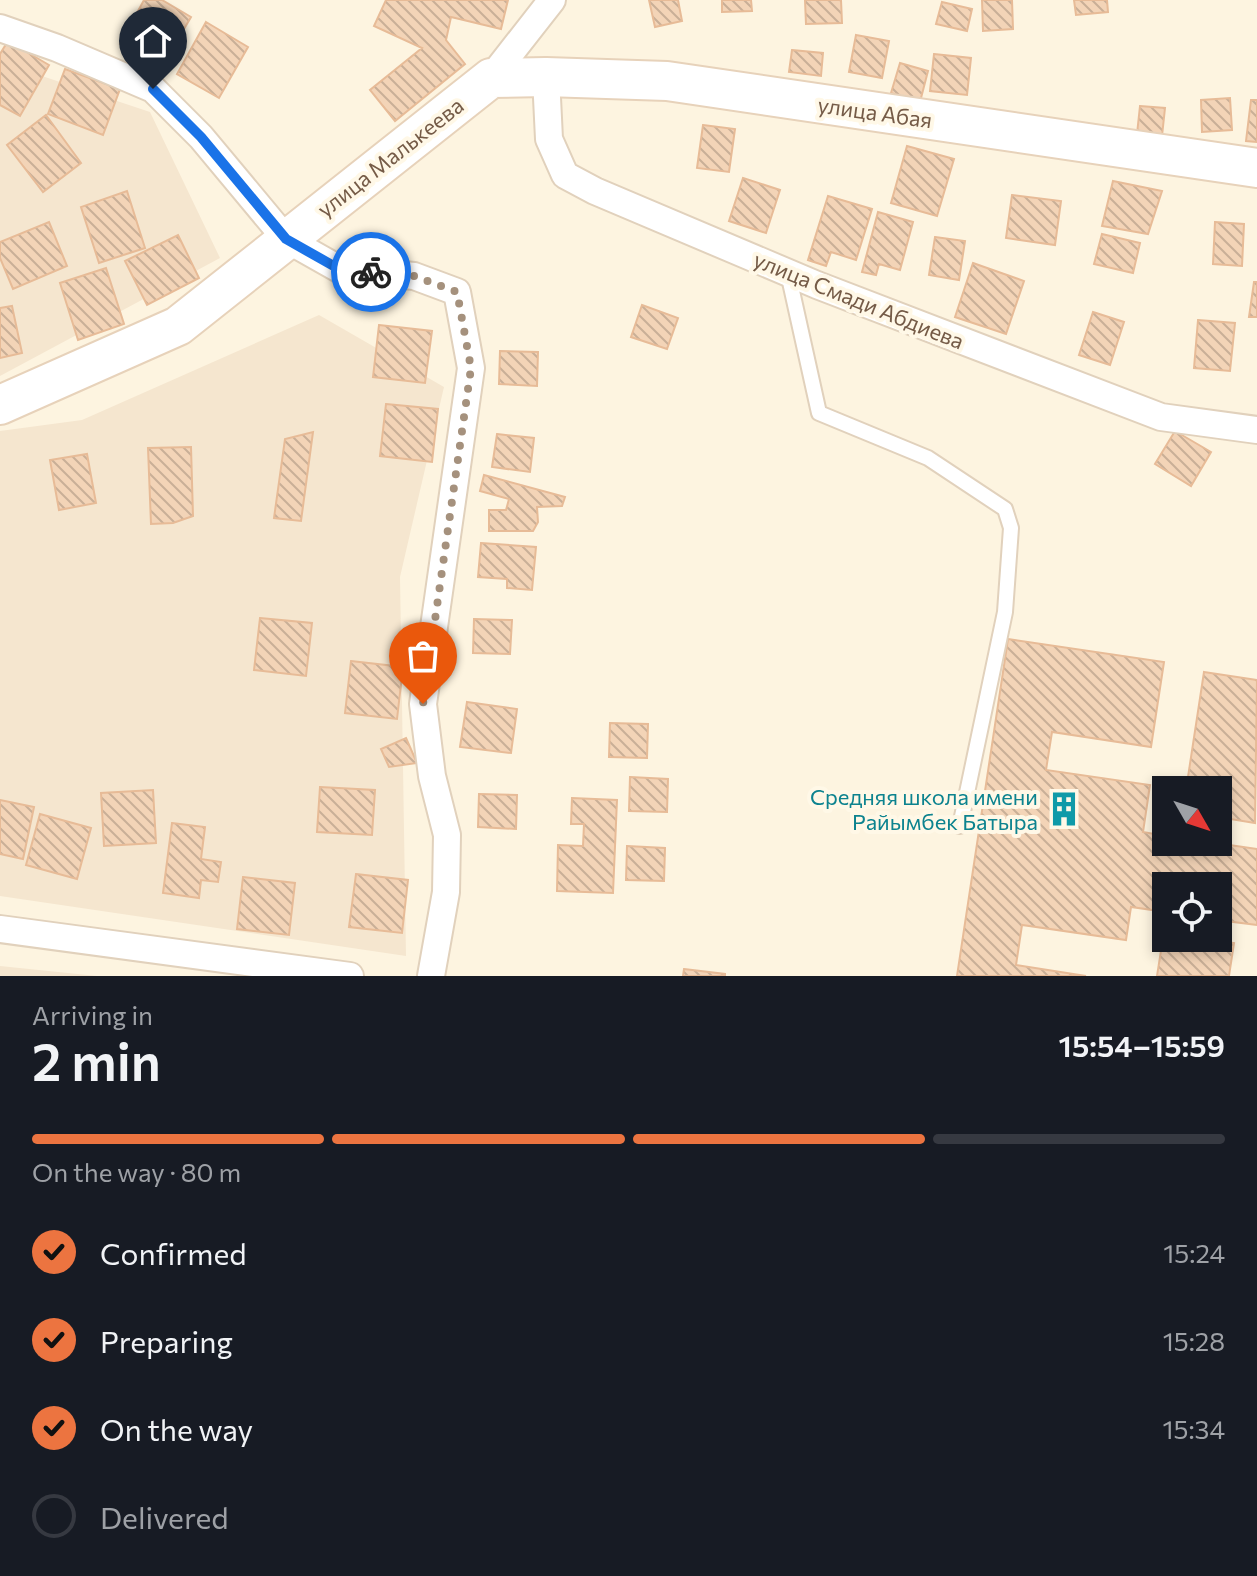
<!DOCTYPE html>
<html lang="en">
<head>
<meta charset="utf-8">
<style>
  body { margin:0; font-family:Commissioner,sans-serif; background:#242831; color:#f1f3f6; height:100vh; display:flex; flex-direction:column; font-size:30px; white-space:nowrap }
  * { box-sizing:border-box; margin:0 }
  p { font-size:26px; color:#9ea1a6 }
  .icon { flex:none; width:44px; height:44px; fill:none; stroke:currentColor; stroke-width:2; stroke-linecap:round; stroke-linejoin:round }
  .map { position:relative; height:976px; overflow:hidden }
  .sheet { display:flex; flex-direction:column; background:#171b24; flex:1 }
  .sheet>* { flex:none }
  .needle { width:52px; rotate:129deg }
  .buttons { position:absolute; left:1152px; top:776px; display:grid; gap:16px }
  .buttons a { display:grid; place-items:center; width:80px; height:80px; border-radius:0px; background:#171b24; box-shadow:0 4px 12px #0003; font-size:40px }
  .pin { position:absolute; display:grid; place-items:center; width:68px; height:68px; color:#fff; margin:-82px -34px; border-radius:50% 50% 50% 0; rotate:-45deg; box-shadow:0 0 8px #0007 }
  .pin .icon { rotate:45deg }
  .courier { position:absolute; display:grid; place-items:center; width:80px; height:80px; margin:-40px; border:6px solid #1a73e8; border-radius:50%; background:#fff; color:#222; box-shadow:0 2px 10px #0007 }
  .summary em { font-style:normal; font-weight:600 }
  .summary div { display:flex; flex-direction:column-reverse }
  .summary { display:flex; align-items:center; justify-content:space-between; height:136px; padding:0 32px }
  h1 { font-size:52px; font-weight:600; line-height:60px }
  .bar { display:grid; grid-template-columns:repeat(4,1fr); gap:12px 8px; align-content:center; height:96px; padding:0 32px }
  .bar i { height:10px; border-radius:6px; background:#363941 }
  .bar .selected { background:#ec7440 }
  .bar p { grid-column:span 4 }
  ol { padding:0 32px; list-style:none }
  li { display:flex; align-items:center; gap:24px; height:88px }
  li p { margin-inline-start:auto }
  li .icon { padding:8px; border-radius:50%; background:#ec7440; color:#111; stroke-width:4 }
  li:last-child { color:#9ea1a6 }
  li i { width:44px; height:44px; border:4px solid #363941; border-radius:50% }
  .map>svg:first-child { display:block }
  .residential { fill:#f5e6cf }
  .building { fill:url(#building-back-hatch); stroke:#e7bb97; stroke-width:2 }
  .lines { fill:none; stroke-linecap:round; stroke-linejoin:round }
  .lane-casing { stroke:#e1d1bc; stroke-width:18 }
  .street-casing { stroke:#e1d1bc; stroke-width:30 }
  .secondary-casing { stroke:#e7d2ba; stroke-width:42 }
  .lane { stroke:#fff; stroke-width:14 }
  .street { stroke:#fff; stroke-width:26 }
  .secondary { stroke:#fff; stroke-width:38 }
  .done { stroke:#a5917d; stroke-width:8; stroke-dasharray:0 14.4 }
  .route { stroke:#1a73e8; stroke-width:10 }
  .labels { text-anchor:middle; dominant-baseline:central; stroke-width:8; stroke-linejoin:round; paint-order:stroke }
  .street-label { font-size:22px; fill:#755b47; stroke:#fff8e7 }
  .culture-label { font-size:22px; fill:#0d838f; stroke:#fff8e7; text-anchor:end }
</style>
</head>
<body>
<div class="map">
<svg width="1257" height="976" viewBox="0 0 1257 976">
  <defs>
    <pattern id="building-back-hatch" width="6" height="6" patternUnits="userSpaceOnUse" patternTransform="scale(2)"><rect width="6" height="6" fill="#f3d4b7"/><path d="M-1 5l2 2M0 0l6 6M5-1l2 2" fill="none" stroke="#c9af97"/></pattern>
  </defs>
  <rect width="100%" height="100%" fill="#fdf4e0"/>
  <!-- residential -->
  <path class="residential" d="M0,62L150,112L220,258L0,376Z
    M319,315L444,387L400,577L406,956L0,896V431L82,420Z
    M0,966L97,976H0Z"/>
  <!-- building -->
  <path class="building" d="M144,0H162L191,17L161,68L120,44Z
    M386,0H508L501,29L451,17L446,40L465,64L395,121L370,90L422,48L374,26Z
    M649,0H678L682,21L655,27Z
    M722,0H751L752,11L722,12Z
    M805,0H841L842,23L806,24Z
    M982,0H1012L1013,29L983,31Z
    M1074,0H1107L1108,12L1076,15Z
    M942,2L972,9L967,31L936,24Z
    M206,22L248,47L219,98L177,74Z
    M856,35L889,41L882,78L849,72Z
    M8,41L49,65L20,116L0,105V54Z
    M792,50L823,53L821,76L789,72Z
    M934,54L971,58L967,95L930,91Z
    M900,63L928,71L920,102L891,93Z
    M65,69L120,89L103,135L48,114Z
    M1230,98L1232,130L1202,132L1201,100Z
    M1251,100H1257V142L1246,141Z
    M1140,106L1165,108L1162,136L1137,134Z
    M46,115L81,163L43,192L7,145Z
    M703,125L735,129L729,172L697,168Z
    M907,146L954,159L937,216L891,203Z
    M743,178L780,190L766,233L729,221Z
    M1113,181L1162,191L1148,234L1102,226Z
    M127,191L145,248L99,263L81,207Z
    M1012,195L1061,201L1055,245L1006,238Z
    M828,196L872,209L856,260L831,252L826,266L808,260Z
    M878,212L913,222L900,270L879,264L876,275L862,272Z
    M49,222L67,266L13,289L0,258V242Z
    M1215,222L1244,224L1242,266L1213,264Z
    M1102,234L1140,243L1133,273L1094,264Z
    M178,235L199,278L147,305L125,261Z
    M935,237L965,241L959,280L929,275Z
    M973,263L1024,281L1006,334L955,317Z
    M106,268L124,324L78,340L60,283Z
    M1254,282H1257V317H1249Z
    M642,305L678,318L667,349L631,337Z
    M12,306L22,353L0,358V308Z
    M1093,312L1124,322L1110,365L1079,355Z
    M1198,320L1235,323L1230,371L1194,368Z
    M379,325L432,331L425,383L373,377Z
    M500,351L538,352L537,386L499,384Z
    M386,404L438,409L432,462L380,456Z
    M1175,431L1211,452L1191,486L1155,464Z
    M313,432L301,521L274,518L285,439Z
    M497,434L534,438L530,472L492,467Z
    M191,447L193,516L173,523L151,524L148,448Z
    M87,454L96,503L59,510L50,460Z
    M484,475L565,497L562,506L537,507L538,522L533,531H489V510H506L509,499L480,491Z
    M481,543L536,547L532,590L507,588V579L478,577Z
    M260,618L312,623L306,676L254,670Z
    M474,619L512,620L510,654L473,653Z
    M1008,639L1164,662L1151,747L1052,732L1046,770L1150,785L1143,832L1166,836V842H1209L1257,849V925L1218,920V886H1166V912L1131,907L1126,940L1022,925L1016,965L1086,976H957Z
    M351,661L403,667L397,719L345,713Z
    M1204,672L1257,680L1255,823L1218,817V790H1186Z
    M467,702L517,709L511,753L460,747Z
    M610,723L648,724L647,758L609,757Z
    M406,738L417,763L389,767L381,749Z
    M630,777L668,779L667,812L629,811Z
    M320,787L375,790L372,835L317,832Z
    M153,790L156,843L104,846L101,793Z
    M479,794L517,795L516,829L478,827Z
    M572,798L617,800L613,893L557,891L558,845L583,846L584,824H571Z
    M0,800L34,807L23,859L0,854Z
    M40,814L91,828L77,879L26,865Z
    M172,823L205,827L201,859L221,862L218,882L201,880L199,898L163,893Z
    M627,846L665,848L664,881L626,880Z
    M356,874L408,880L402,933L349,927Z
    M243,877L295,883L289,935L237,929Z
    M1166,919V938H1202L1234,943L1229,976H1157Z
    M684,969L725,974V976H683Z"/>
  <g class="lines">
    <!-- lane casing -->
    <g class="lane-casing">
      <path id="lane" d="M788,273L819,413L928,458L1005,509L1011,528L1005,612L960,826"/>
    </g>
    <!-- street casing -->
    <g class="street-casing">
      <path id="street" d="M0,28L57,48L153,89L201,137L286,239L339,269L414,276L457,292L471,368L423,704L432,776L447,835L446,892L431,976
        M546,77L549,139L565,175L595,191L817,285L1161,417L1257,430
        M491,78L552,0
        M0,929L350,976"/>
    </g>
    <!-- secondary casing -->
    <g class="secondary-casing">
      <path id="secondary" d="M0,405L178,326L491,78L546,77L667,81L1257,168"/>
    </g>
    <!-- lane -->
    <use href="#lane" class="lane"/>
    <!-- street -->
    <use href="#street" class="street"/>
    <!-- secondary -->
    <use href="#secondary" class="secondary"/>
  </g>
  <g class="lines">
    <!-- done -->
    <path class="done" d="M371,272L414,276L457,292L471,368L423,704"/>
    <!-- route -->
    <path class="route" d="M153,89L201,137L286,239L339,269L371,272"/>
  </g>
  <!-- icons -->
  <defs>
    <g id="building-bare" transform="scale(2.76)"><path d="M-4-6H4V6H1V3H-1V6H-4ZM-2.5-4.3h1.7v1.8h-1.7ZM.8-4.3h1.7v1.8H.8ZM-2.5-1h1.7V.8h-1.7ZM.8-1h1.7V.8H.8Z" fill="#0f9aa8" stroke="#fff8e7" stroke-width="2.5" paint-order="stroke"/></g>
  </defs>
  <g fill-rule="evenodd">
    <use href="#building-bare" x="1064" y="809"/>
  </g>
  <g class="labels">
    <!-- street labels -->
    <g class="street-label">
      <text transform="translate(875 112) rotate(8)">улица Абая</text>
      <text transform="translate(390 157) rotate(-38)">улица Малькеева</text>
      <text transform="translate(859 300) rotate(22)">улица Смади Абдиева</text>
    </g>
    <!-- culture labels -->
    <g class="culture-label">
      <text x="1038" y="796">Средняя школа имени<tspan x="1038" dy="25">Райымбек Батыра</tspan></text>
    </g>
  </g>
</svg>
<div class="buttons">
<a><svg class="needle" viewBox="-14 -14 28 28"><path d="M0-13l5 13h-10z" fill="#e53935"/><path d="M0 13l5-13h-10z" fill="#9ea1a6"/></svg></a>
<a><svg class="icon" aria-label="locate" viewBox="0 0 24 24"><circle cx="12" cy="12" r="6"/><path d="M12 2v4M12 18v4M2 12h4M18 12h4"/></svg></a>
</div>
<div class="pin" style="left:423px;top:704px;background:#ea580c"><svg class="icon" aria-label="bag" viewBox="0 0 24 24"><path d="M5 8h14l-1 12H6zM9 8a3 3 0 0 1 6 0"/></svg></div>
<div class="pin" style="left:153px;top:89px;background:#1f2937"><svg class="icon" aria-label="home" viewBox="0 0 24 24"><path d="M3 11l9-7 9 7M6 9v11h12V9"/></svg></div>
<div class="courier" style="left:371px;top:272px"><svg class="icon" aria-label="bike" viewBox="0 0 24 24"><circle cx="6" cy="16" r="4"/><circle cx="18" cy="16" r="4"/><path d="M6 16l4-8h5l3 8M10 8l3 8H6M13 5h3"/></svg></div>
</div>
<section class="sheet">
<div class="summary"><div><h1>2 min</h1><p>Arriving in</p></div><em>15:54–15:59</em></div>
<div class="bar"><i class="selected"></i><i class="selected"></i><i class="selected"></i><i></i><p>On the way · 80 m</p></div>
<ol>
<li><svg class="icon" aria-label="check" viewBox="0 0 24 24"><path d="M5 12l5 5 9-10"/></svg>Confirmed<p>15:24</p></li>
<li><svg class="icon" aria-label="check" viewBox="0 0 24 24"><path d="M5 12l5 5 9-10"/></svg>Preparing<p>15:28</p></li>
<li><svg class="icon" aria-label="check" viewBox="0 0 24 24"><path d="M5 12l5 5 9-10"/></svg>On the way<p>15:34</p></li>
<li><i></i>Delivered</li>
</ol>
</section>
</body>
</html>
